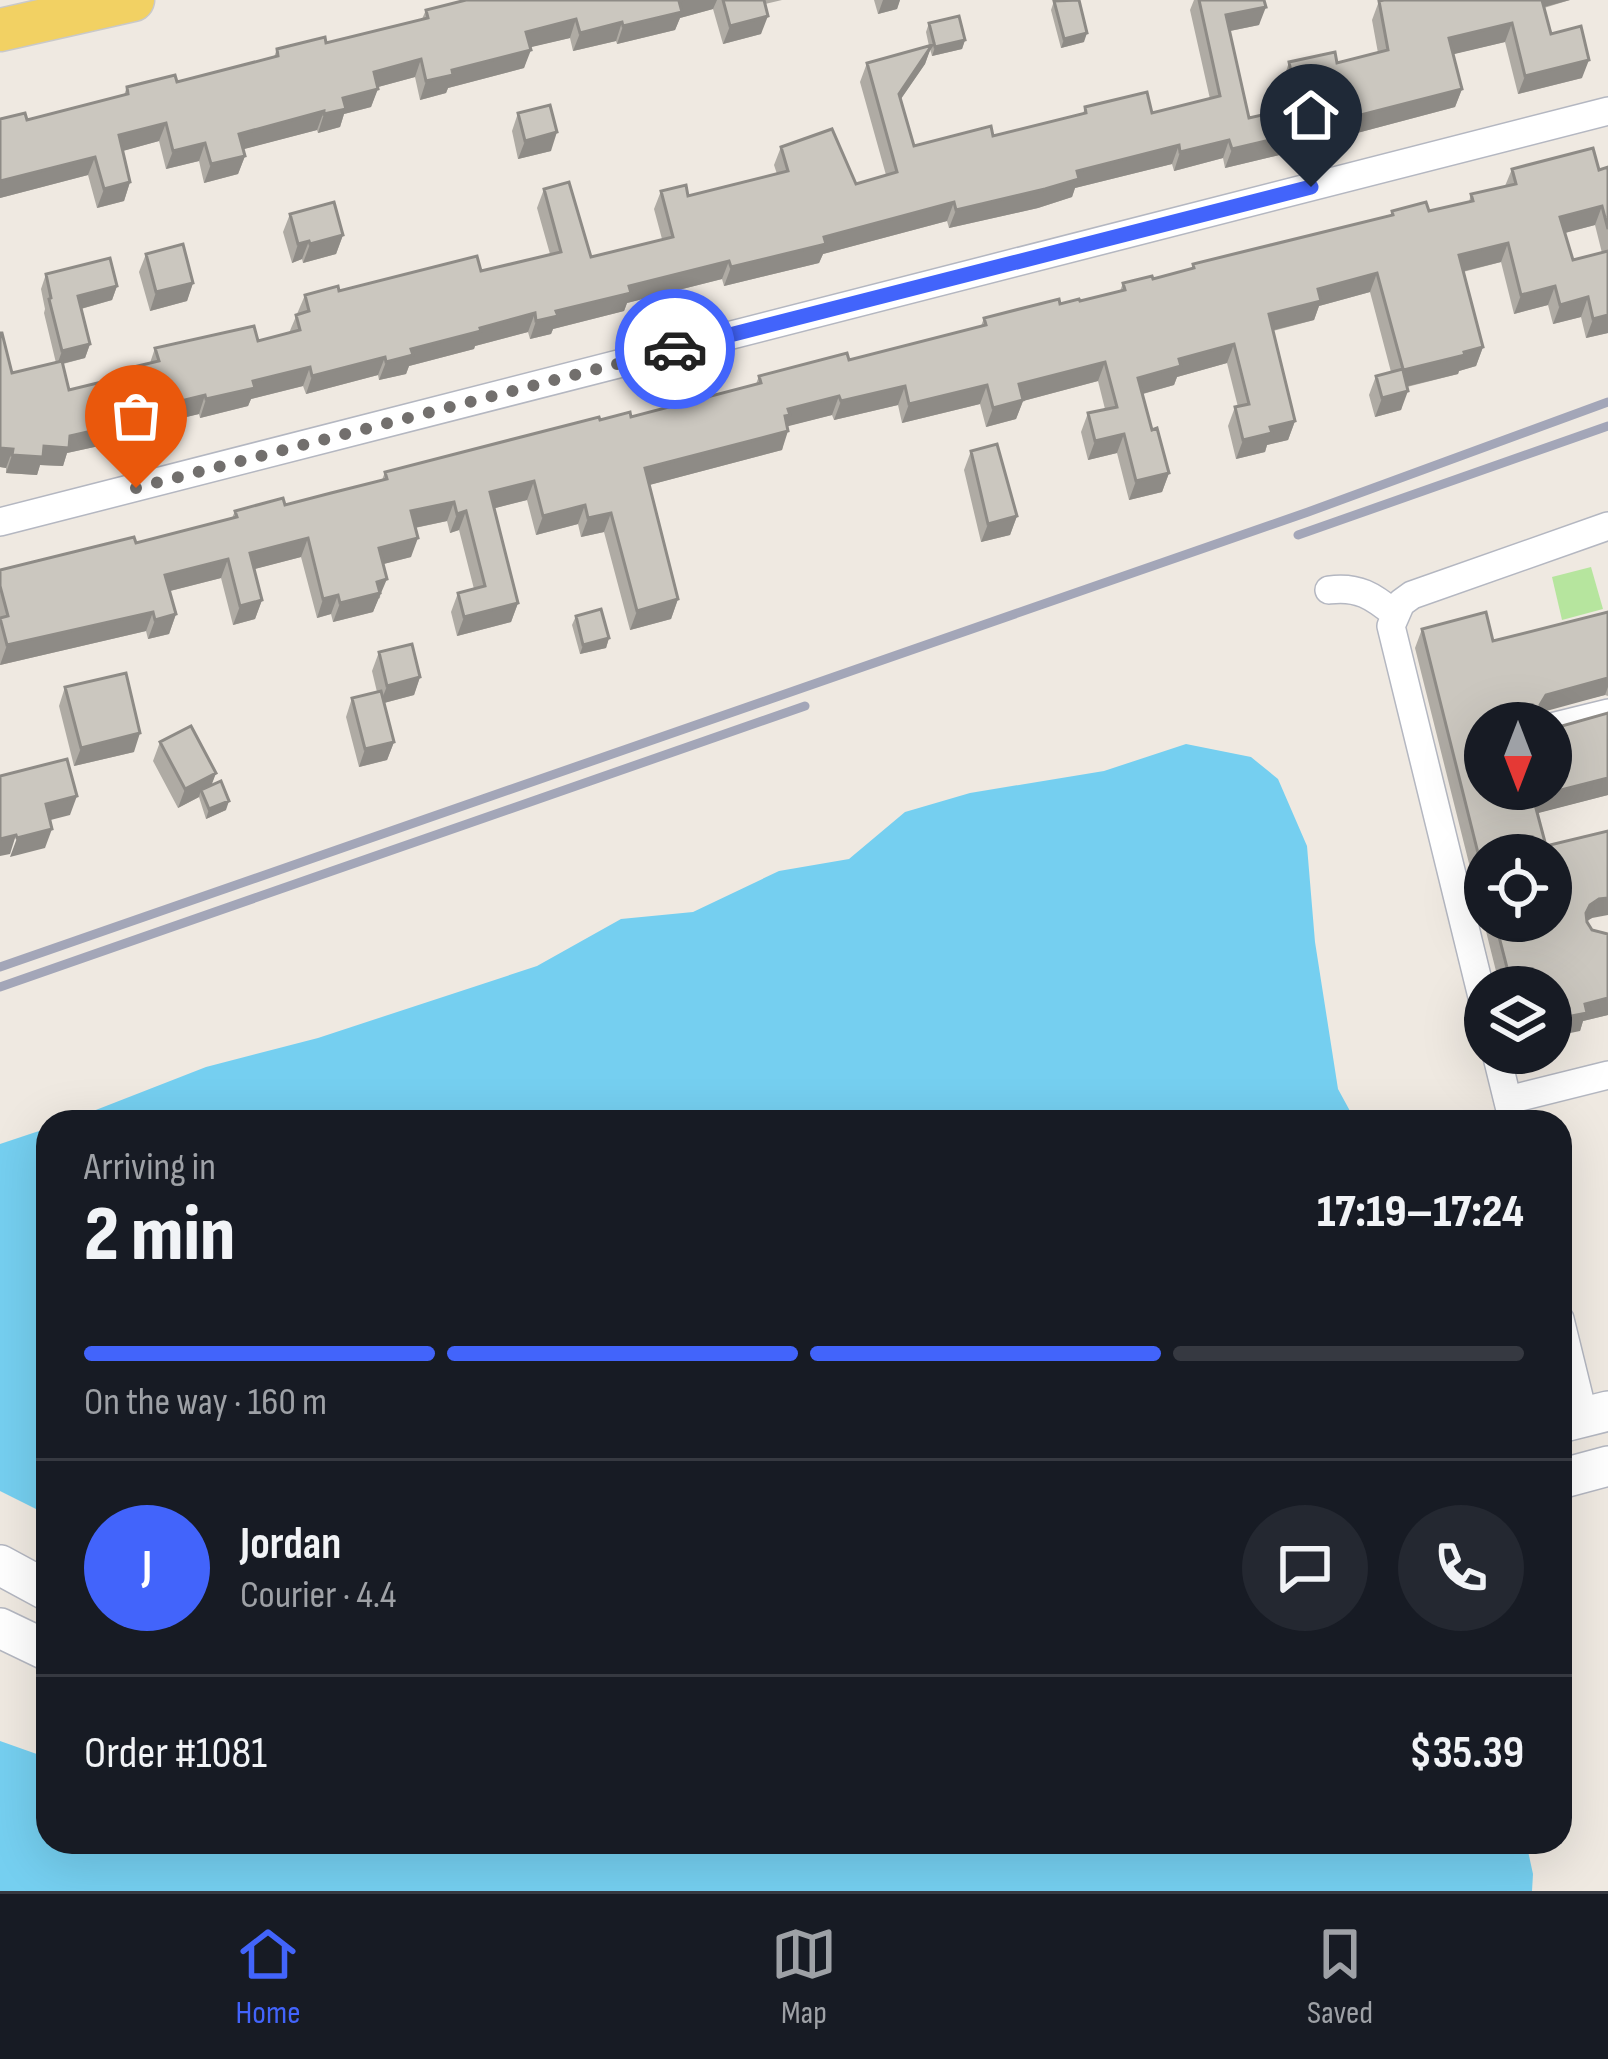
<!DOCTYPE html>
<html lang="en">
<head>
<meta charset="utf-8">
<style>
  body { margin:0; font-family:"Sofia Sans Condensed",sans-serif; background:#242831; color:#f1f3f6; height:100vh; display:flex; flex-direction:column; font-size:45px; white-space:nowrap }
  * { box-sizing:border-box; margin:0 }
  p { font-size:39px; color:#9ea1a6 }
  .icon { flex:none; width:66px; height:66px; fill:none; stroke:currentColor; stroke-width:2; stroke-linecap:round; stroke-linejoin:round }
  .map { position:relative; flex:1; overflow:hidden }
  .drawer { position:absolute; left:36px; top:1110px; width:1536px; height:744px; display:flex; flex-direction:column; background:#171b24; border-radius:36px; box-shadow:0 12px 48px #0002 }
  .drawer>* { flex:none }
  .needle { width:78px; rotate:180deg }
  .controls { position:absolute; left:1464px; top:702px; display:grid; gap:24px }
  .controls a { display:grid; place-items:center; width:108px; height:108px; border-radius:50%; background:#171b24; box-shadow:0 12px 48px #0002; font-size:60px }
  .pin { position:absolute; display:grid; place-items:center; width:102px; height:102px; color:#fff; margin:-123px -51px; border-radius:50% 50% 50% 0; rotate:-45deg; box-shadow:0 0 12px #0007 }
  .pin .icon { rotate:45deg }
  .courier { position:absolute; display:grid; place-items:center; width:120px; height:120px; margin:-60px; border:9px solid #4264fb; border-radius:50%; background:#fff; color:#222; box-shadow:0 3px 15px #0007 }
  .head em { font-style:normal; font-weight:800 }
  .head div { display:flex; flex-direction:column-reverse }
  .head { display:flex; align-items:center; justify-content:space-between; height:204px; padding:0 48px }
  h1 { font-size:78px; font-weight:800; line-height:90px }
  .bar { display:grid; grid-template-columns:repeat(4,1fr); gap:18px 12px; align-content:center; height:144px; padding:0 48px }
  .bar i { height:15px; border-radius:9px; background:#363941 }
  .bar .active { background:#4264fb }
  .bar p { grid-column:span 4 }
  .line { display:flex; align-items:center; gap:30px; padding:0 48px; border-top:3px solid #363941 }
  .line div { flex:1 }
  .round { display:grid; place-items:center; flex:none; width:126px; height:126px; border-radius:63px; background:#242831 }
  .tabs { display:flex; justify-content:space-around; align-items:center; height:168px; border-top:3px solid #363941; background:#171b24; font-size:33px; color:#9ea1a6 }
  .tabs a { display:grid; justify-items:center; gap:6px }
  .tabs .active { color:#4264fb }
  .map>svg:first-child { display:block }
  .green { fill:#b6e59e }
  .water { fill:#75cff0 }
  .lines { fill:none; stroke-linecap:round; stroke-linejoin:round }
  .street-casing { stroke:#b4b7c1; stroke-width:30 }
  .secondary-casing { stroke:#b4b7c1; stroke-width:42 }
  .primary-casing { stroke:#c9c9c9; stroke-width:45 }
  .street { stroke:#fff; stroke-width:27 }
  .secondary { stroke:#fff; stroke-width:39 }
  .primary { stroke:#f2d163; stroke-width:42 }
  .rail { stroke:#a3a6b8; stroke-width:9 }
  .wall { fill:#afaba4; fill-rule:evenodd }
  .shaded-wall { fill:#8e8b86 }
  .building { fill:#cbc7bf; stroke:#8e8b86; stroke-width:3 }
  .done { stroke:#726f6d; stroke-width:12; stroke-dasharray:0 21.6 }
  .route { stroke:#4264fb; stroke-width:15 }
</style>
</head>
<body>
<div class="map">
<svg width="1608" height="1891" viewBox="0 0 1608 1891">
  <rect width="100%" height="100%" fill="#efe9e1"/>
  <!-- green -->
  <path class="green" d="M1591,567L1603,609L1562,620L1552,577Z"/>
  <!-- water -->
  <path class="water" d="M1186,744L1251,757L1278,779L1307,846L1315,942L1338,1089L1356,1122H65L206,1067L318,1038L537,966L621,919L693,912L779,871L849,859L905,812L970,793L1104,771Z
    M48,1128V1515L0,1491V1144Z
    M0,1741L48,1758V1842H1526L1533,1874L1532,1891H0Z"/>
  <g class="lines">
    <!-- street casing -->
    <g class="street-casing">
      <path id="street" d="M0,522L1608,111
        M1329,590C1358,586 1373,596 1395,614
        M1551,727L1608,713
        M1485,1009L1391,626L1401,603L1412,595L1608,526
        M1496,1053L1513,1122
        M1508,1100L1608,1075
        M1560,1319L1584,1417"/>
    </g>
    <!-- secondary casing -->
    <g class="secondary-casing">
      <path id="secondary" d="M1560,1423L1608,1411
        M1560,1479L1608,1466
        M0,1565L48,1591
        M0,1628L48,1651"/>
    </g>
    <!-- primary casing -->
    <g class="primary-casing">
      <path id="primary" d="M0,30L133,0"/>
    </g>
    <!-- street -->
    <use href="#street" class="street"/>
    <!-- secondary -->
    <use href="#secondary" class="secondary"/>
    <!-- primary -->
    <use href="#primary" class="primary"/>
    <!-- rail -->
    <path class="rail" d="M1298,535L1608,426
      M0,967L1308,512L1608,402
      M0,987L805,706"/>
  </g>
  <!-- wall -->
  <path class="wall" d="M466,0H782L765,4L761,34L723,44L713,9L680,18L675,30L617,44L616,41L573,51L570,38L530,47L524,68L448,88L446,93L420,100L415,77L378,87L371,107L344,114L340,127L318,133L317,130L243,149L245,156L238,174L204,183L199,161L166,169L159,141L122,151L130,182L124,201L97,208L88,175L0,198V119L27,120L124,95L127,87L177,82L274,57L277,49L326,43L422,19L426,10Z
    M874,0H900L897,9L878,14Z
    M1194,0H1264L1259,25L1230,31L1249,118L1289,109L1283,81L1289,62L1337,63L1378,53L1372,20L1379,1L1384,0H1570L1544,8L1551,34L1582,78L1518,94L1505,42L1453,54L1462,89L1455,107L1342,137L1341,131L1328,133L1327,130L1294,136L1288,153L1225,168L1223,158L1174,171L1172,164L1075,188L1072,197L1038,208L949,228L947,221L823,254L819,263L724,286L722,279L627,303L624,311L553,329L551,334L530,339L528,332L475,346L474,349L409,366L406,374L379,380L378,375L306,394L303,386L251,399L248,406L200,418L199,414L102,437L99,446L67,453L63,466L40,465L37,475L6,473V468L0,467V333L12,373L56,363L44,313L45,309L41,289L46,274L117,286L112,300L81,309L90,344L85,358L63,364L69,390L118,378L121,370L150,363L155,348L258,341L289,333L305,295L481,271L550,254L537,208L544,189L591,257L662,239L654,209L661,191L688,196L777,174L774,165L781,147L856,184L886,175L860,82L867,63L929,46L926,32L929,23L965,40L962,49L932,56L930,49L925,64L900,100L914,146L993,136L1083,114L1085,107L1152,113L1210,99L1190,10Z
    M1054,1L1084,42L1061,48L1051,10Z
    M518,113L551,151L518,159L512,131Z
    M1608,167V333L1586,338L1581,317L1553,324L1548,305L1514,314L1501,262L1463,272L1483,347L1476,366L1459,371L1458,374L1407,387L1401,410L1375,417L1369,395L1376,376L1391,372L1370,292L1319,306L1314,320L1273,331L1295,421L1288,440L1267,445L1265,452L1236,459L1228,426L1235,407H1238L1227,363L1177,377L1174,385L1143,394L1152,430L1169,473L1162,492L1129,500L1117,453L1088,460L1081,432L1088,413L1105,409L1098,381L1023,401L1016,419L986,427L980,404L902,423L898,405L834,420L832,415L787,426L782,450L649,485L678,599L671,619L630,630L604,532L581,537L578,524L536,535L527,500L495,508L518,603L511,622L457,636L451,612L458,593L474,589L459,530L450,533L447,521L415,528L411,557L383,564L380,598L378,599L373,612L333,622L331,614L317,618L301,557L254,569L262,600L255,619L233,625L221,578L170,591L176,614L169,634L148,639L146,631L0,665V570L136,543L232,518L235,511L285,505L382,480L385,472L600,420L631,417L756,384L759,376L849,360L981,326L984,318L1080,301L1120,291L1123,283L1153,279L1192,269L1193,264L1390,216L1392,211H1429L1469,202L1471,194L1505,186L1512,169L1599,170ZM1595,225L1602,253L1573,260L1565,233Z
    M290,214L343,235L336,254L303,263L302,259L292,263L283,232Z
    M146,254L193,283L187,301L150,311L139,272Z
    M971,451L1017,516L1010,535L981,542L964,470Z
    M1608,612V696L1605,695L1485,723L1562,726L1608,713V795L1537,813L1546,846L1592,918L1587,921L1592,930L1608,934V1015L1583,1021L1580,1031L1551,987H1500L1415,648L1422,629L1493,641ZM1485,855L1551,921H1485Z
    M576,616L609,638L606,648L580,654L572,625Z
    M379,652L420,677L414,695L384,703L394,742L387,760L359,767L346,717L352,698L377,692L372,671Z
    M65,687L134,752L74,766L59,706Z
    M160,742L216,773L211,785L226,810L206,819L199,797L178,808L153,761Z"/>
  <!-- shaded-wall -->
  <path class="shaded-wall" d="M684,0H717L713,9L680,18L675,30L617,44L623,26Z
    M883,0H900L897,9L878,14Z
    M1537,0H1570L1533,10Z
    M1266,7L1259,25L1220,33L1226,15Z
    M768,16L761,34L723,44L730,26Z
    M576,19L570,38L519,50L526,32Z
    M622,22L616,41L573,51L580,33Z
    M1512,23L1505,42L1442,57L1449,38Z
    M1087,33L1084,42L1061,48L1064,39Z
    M965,40L962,49L932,56L935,47Z
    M932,45L925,64L892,112L899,94Z
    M531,50L524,68L448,88L446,93L420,100L426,81L452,70Z
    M421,59L415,77L367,90L374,72Z
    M1589,60L1582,78L1518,94L1525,76Z
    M378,89L371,107L344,114L340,127L318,133L324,114L343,98Z
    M1462,89L1455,107L1342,137L1349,118Z
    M324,111L317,130L233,152L239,134Z
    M1334,112L1327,130L1295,137L1301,119Z
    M1348,112L1341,131L1328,133L1335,115Z
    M166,123L159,141L112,154L119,135Z
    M557,132L551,151L518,159L525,141Z
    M1295,134L1288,153L1225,168L1232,149Z
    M1229,140L1223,158L1174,171L1180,152Z
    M205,143L199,161L166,169L173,151Z
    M1179,145L1172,164L1075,188L1072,197L1038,208L949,228L956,210L1077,171Z
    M245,156L238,174L204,183L211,164Z
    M95,157L88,175L0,198V181Z
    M130,182L124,201L97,208L104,189Z
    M954,202L947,221L823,254L819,263L724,286L731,267L824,237Z
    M1602,206L1595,225L1553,236L1560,217Z
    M343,235L336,254L303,263L310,244Z
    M309,241L302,259L292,263L298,244Z
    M1508,243L1501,262L1452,274L1459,255Z
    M729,261L722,279L627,303L624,311L553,329L551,334L530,339L536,321L556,311L629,286Z
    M1377,273L1370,292L1319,306L1314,320L1262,333L1269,314L1318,289Z
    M193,283L187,301L150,311L156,292Z
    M117,286L112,300L73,311L78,296Z
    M1555,286L1548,305L1514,314L1521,295Z
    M1588,297L1581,317L1553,324L1560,305Z
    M535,313L528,332L475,346L474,349L409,366L406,374L379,380L386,362L411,349Z
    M1608,315V333L1586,338L1593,319Z
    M90,344L85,358L57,365L62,351Z
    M1234,344L1227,363L1177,377L1174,385L1131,397L1138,378L1179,359Z
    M1483,347L1476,366L1459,371L1458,374L1396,389L1403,370Z
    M385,357L378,375L306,394L312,376Z
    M1105,362L1098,381L1023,401L1016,419L986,427L993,408L1019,384Z
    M310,367L303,386L251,399L248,406L200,418L206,399L253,381Z
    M987,385L980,404L902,423L909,404Z
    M905,386L898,405L834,420L841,401Z
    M1408,391L1401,410L1375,417L1382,398Z
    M205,395L199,414L102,437L99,446L67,453L63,466L40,465L37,475L6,473L12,455L44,446L103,420Z
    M839,396L832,415L785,427L788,431L782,450L638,488L645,468L788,409Z
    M1295,421L1288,440L1267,445L1265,452L1236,459L1243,440L1270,427Z
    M1124,434L1117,453L1088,460L1095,441Z
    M0,448L13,449L6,468L0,467Z
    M1169,473L1162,492L1129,500L1136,481Z
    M534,481L527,500L484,511L490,492Z
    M454,502L447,521L404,530L411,511Z
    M585,505L578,524L536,535L543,516Z
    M466,511L459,530L450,533L457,514Z
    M611,513L604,532L581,537L588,518Z
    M1017,516L1010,535L981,542L988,524Z
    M308,538L301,557L243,572L250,553Z
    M418,538L411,557L372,567L379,548Z
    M228,559L221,578L158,594L165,575Z
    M387,579L373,612L333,622L340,603L377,582Z
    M338,595L331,614L317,618L323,599Z
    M678,599L671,619L630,630L637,611Z
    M262,600L255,619L233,625L240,606Z
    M518,603L511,622L457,636L464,617Z
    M153,612L146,631L0,665L7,645Z
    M176,614L169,634L148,639L155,620Z
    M609,638L606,648L580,654L583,645Z
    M420,677L414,695L380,704L387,686Z
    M1608,678V687L1605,695L1539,713L1540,705L1546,695Z
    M140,733L134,752L74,766L81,748Z
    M394,742L387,760L359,767L365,749Z
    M216,773L209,792L201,790L199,797L178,808L185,789Z
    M1608,778V795L1527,816L1533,797Z
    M77,796L70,815L39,823L46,804Z
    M229,801L226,810L206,819L209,809Z
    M52,829L45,848L10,857L17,838Z
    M16,835L10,854L0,856V839Z
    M1608,898V915L1592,918L1583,923L1579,932L1590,905L1599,899Z
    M1608,998V1015L1583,1021L1580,1031L1551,1037V1020L1585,1004Z"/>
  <!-- building -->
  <path class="building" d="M466,0H684L679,1L682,12L623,26L622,22L580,33L576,19L526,32L531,50L452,70L453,75L426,81L421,59L374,72L378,89L343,98L346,109L324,114V111L239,134L245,156L211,164L205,143L173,151L166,123L119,135L130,182L104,189L95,157L0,181V119L25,113L27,120L128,94L127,87L175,75L177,82L278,56L277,49L325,37L326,43L428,18L426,10Z
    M723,0H764L768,16L730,26Z
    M1079,0L1087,33L1064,39L1054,1Z
    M1199,0H1264L1266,7L1226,15L1249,118L1289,109L1295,134L1232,149L1229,140L1180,152L1179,145L1077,171L1079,179L1045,189L956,210L954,202L824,237L826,244L731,267L729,261L629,286L631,293L556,311L558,316L536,321L535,313L480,328L481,331L411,349L413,355L386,362L385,357L312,376L310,367L253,381L255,388L206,399L205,395L103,420L105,428L70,436L69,448L44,446L43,457L12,455L13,449L0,448V333H2L12,373L62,361L69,390L122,377L121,370L159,361L155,348L254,326L258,341L300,330L296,315L309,311L305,295L338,286L339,291L477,256L481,271L561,252L544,189L569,182L591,257L673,237L661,191L686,185L688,196L788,171L781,147L832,129L856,184L897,172L867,63L932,45L899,94L914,146L991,126L993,136L1086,113L1085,107L1147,92L1152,113L1220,96Z
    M1384,0H1542L1551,34L1581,26L1589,60L1525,76L1512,23L1449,38L1462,89L1349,118L1348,112L1335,115L1334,112L1301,119L1289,62L1335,52L1337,63L1388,50L1379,1Z
    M959,16L965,40L935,47L929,23Z
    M550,105L557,132L525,141L518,113Z
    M1593,148L1599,170L1608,167V229L1602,206L1560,217L1573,260L1608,251V315L1593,319L1588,297L1560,305L1555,286L1521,295L1508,243L1459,255L1483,347L1464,352L1465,355L1403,370L1408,391L1382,398L1376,376L1403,369L1377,273L1318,289L1321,301L1269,314L1295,421L1270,427L1272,433L1243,440L1235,407L1249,404L1234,344L1179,359L1181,366L1138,378L1152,430L1157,428L1169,473L1136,481L1124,434L1095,441L1088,413L1117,407L1105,362L1019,384L1023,400L993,408L987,385L909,404L905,386L841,401L839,396L788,409L790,415L785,416L788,431L645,468L678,599L637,611L611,513L588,518L585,505L543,516L534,481L490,492L518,603L464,617L458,593L485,586L466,511L457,514L454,502L411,511L418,538L379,548L387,579L377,582L380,593L340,603L338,595L323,599L308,538L250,553L262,600L240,606L228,559L165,575L176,614L155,620L153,612L7,645L0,618L8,616L0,586V570L134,537L136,543L237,517L235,511L283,498L285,505L331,493L387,479L385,472L599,417L600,420L630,412L631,417L761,383L759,376L847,353L849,360L986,325L984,318L1059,299L1060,304L1079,299L1080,301L1125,290L1123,283L1152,276L1153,279L1194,268L1193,264L1393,215L1392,211L1426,202L1429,211L1473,201L1471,194L1516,184L1512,169Z
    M334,202L343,235L310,244L309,241L298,244L290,214Z
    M183,244L193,283L156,292L146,254Z
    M110,258L117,286L78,296L90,344L62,351L49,299L51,298L46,274Z
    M997,444L1017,516L988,524L971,451Z
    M601,609L609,638L583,645L576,616Z
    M1486,612L1493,641L1608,612V678L1546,695L1540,705L1544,720L1549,723H1485V789H1551V725L1562,726L1608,713V778L1533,797L1546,846L1608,831V898L1599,899L1590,905L1586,913L1587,922L1592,930L1608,934V998L1585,1004L1587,1013L1551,1020V987H1512L1495,921H1551V855H1485V881L1422,629Z
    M412,644L420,677L387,686L379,652Z
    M126,673L140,733L81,748L65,687Z
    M381,691L394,742L365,749L352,698Z
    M191,726L216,773L185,789L160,742Z
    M67,759L77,796L46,804L52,829L17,838L16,835L0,839V776Z
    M221,781L229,801L209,809L201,790Z"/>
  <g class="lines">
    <!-- done -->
    <path class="done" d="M136,488L675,349"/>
    <!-- route -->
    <path class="route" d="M675,349L1311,187"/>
  </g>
</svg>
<div class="controls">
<a><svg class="needle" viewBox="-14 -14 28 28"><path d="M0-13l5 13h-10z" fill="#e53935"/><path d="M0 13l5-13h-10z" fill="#9ea1a6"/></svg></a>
<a><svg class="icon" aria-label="locate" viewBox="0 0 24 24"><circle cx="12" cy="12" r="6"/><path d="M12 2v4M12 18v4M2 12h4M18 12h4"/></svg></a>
<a><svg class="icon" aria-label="layers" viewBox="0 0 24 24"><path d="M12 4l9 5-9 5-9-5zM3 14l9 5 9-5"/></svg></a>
</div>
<div class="pin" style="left:136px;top:488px;background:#ea580c"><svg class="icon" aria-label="bag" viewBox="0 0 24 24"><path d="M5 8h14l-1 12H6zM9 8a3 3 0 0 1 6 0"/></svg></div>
<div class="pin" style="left:1311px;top:187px;background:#1f2937"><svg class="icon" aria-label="home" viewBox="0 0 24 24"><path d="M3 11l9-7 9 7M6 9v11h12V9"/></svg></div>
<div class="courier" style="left:675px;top:349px"><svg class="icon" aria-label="car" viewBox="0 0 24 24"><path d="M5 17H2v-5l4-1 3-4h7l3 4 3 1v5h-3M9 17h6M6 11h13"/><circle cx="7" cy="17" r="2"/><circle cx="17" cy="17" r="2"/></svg></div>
<section class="drawer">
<div class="head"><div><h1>2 min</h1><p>Arriving in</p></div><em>17:19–17:24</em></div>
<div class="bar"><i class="active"></i><i class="active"></i><i class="active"></i><i></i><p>On the way · 160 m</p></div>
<div class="line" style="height:216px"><b class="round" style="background:#4264fb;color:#fff">J</b><div><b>Jordan</b><p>Courier · 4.4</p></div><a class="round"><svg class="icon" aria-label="chat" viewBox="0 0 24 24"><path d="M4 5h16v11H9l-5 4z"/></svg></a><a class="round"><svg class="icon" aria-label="phone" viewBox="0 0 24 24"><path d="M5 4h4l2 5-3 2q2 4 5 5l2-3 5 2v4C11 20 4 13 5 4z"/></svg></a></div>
<div class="line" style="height:156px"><div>Order #1081</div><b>$35.39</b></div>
</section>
</div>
<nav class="tabs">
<a class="active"><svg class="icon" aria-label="home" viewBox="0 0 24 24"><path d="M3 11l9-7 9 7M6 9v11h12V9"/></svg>Home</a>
<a><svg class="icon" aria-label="map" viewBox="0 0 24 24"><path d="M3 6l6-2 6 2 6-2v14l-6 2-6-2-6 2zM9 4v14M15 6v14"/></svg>Map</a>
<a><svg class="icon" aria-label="saved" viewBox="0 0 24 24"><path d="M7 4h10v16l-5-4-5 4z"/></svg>Saved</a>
</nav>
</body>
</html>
